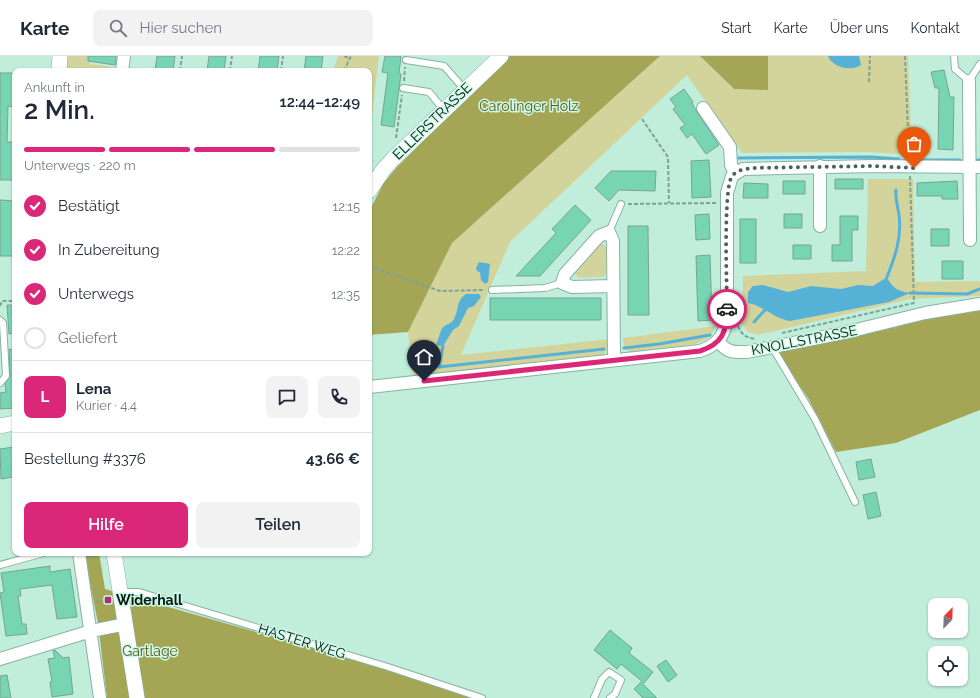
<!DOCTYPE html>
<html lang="de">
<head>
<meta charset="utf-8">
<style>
  body { margin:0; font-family:Raleway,sans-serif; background:#f2f2f3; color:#1f2937; height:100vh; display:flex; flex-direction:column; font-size:15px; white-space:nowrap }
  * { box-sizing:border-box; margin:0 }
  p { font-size:13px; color:#747a83 }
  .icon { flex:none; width:22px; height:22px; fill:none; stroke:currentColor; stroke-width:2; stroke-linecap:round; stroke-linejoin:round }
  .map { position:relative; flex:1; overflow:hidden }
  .drawer { position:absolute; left:12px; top:12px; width:360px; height:488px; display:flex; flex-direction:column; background:#fff; border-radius:8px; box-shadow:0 1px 3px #0004 }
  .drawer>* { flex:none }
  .needle { width:26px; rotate:23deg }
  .buttons { position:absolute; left:928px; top:542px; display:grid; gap:8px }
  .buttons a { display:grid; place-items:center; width:40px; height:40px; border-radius:8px; background:#fff; box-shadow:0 1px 3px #0004; font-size:20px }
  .pin { position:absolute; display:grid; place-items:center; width:34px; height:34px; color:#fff; margin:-41px -17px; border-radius:50% 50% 50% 0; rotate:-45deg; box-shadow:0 0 4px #0007 }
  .pin .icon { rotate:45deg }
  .courier { position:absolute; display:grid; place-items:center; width:40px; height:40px; margin:-20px; border:3px solid #db2777; border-radius:50%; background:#fff; color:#222; box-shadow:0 1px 5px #0007 }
  .headline em { font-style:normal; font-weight:600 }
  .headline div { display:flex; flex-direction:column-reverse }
  .headline { display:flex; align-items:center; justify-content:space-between; height:68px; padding:0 12px }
  h1 { font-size:26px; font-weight:600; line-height:30px }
  .bar { display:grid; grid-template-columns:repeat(4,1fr); gap:6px 4px; align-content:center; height:48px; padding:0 12px }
  .bar i { height:5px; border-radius:3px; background:#e0e1e3 }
  .bar .current { background:#db2777 }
  .bar p { grid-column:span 4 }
  .line { display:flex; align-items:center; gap:10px; padding:0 12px; border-top:1px solid #e0e1e3 }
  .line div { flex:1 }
  .round { display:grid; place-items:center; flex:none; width:42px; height:42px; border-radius:8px; background:#f2f2f3 }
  ol { padding:0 12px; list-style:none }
  li { display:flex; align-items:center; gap:12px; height:44px }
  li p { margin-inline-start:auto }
  li .icon { padding:4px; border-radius:50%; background:#db2777; color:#fff; stroke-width:4 }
  li:last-child { color:#747a83 }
  li i { width:22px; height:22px; border:2px solid #e0e1e3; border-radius:50% }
  .primary-button { display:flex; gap:8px; margin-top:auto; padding:8px 12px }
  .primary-button a { flex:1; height:46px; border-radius:8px; background:#db2777; color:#fff; font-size:16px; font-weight:600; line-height:46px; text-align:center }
  .primary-button a+a { background:#f2f2f3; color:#1f2937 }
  header { display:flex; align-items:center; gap:24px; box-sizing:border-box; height:56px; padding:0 20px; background:#fff; border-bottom:1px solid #e0e1e3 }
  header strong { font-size:19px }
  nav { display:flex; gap:22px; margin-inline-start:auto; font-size:14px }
  .search { width:280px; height:36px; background:#f2f2f3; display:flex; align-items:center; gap:10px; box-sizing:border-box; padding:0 14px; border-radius:8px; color:#747a83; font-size:15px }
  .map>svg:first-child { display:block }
  .green { fill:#d3d49c }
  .forest { fill:#a5a556 }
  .water { fill:#56b1d7 }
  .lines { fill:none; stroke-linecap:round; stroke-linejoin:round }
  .stream { stroke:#56b1d7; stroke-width:3 }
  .building { fill:#77d5b3; stroke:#79a392 }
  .service-casing { stroke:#88b2a1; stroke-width:8 }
  .minor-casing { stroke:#88b2a1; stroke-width:14 }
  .tertiary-casing { stroke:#88b2a1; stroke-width:16 }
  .path { stroke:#7fa294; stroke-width:2; stroke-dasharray:4 2; stroke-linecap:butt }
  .service { stroke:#fff; stroke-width:6 }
  .minor { stroke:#fff; stroke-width:12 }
  .tertiary { stroke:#fff; stroke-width:15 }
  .done { stroke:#496359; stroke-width:4; stroke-dasharray:0 7.2 }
  .route { stroke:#db2777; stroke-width:5 }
  .poi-dot { fill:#af2e7b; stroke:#cefae8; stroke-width:1.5 }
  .labels { text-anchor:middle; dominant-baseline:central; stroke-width:3; stroke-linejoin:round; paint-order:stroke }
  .park-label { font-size:14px; fill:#57561b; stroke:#cefae8 }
  .street-label { font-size:14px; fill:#081913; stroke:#cefae8 }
  .poi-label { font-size:14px; font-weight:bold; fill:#081913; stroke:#cefae8; text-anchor:start }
</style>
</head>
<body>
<header>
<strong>Karte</strong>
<div class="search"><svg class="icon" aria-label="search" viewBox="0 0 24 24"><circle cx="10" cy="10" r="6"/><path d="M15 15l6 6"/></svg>Hier suchen</div>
<nav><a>Start</a><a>Karte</a><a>Über uns</a><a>Kontakt</a></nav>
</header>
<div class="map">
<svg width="980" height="642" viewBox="0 0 980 642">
  <rect width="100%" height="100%" fill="#c1eddb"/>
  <!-- green -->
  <path class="green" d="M66,0H91L90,8L119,12V15H66Z
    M338,0H379L370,78L369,15H333Z
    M660,0H700L733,33L768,34V0H908L912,99L868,96L742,97L687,19L510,186L461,299L610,283L609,291L603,299L413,321L408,276L452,187Z
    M868,123H913L915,226L980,225V240L910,243L758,279L748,276L742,268L743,220L866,215Z
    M603,188L608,193L607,216L603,221L579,222L575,218V213L597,190Z
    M716,270L710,281L696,288L629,296L624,290L623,282Z"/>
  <!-- forest -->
  <path class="forest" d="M508,0H660L452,187L408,276L369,279V156L383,128L397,111Z
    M700,0H768V34L734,33Z
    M959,253H980V354L896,387L836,396L808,342L776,295Z
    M84,497H99L105,533L344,601L478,642H107L98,567Z"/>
  <!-- water -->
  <path class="water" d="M828,0H859L861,9C851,16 832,11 828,0Z
    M479,206L490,208L488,226L485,228L481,224L480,216L477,215L476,212Z
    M887,221C892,232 898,235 910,237L889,246L790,265C774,263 764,250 748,247V236L753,230L763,229L788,236L811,230L841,233L858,229L873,230Z
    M466,238H479L481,241L474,250L468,252L459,270L453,274L443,290L436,289C438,285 440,275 443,271C447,268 451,268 454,263C459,254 456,244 466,238Z"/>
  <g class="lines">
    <!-- stream -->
    <path class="stream" d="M736,102L871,101L899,103
      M914,104H960
      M976,104H980
      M887,221C895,201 902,181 899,159C898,151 895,144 896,134
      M910,237L967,238L980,233
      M733,259V270
      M754,266L765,254
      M443,290L439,311L604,293
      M624,292L659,288L710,279"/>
  </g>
  <!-- building -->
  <path class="building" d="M88,0H116L115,9L88,5Z
    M157,0H175L173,15H155Z
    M209,0H226L224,15H207Z
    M260,0H279L277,15H258Z
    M306,0H323L321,15H304Z
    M385,0H401L399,17L401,18L394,71L381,69L388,17L382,16Z
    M944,14L950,41H954L953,94L938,93L939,32H935L931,16Z
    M0,17H15V51L8,50L7,86H14V124H0Z
    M684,33L693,46L692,47L697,56L719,89L706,98L692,78L687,82L680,72L685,69L673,53L676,51L670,43Z
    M709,104L711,141L692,142L691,105Z
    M611,115H656L655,135L619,134L609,145L595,132Z
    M835,123H863V133H835Z
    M783,125H805V138H783Z
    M957,125L958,143H942V140H917V127Z
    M744,127L768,128V142H743Z
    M0,144L15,145V200H0Z
    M575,149L591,164L540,220H516L556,177L552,173Z
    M709,158L710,183L696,184L695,159Z
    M784,158H802V172H784Z
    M840,160H858V174H852V205H832V189H840Z
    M740,163H756V207H740Z
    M628,170H648L649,259H628Z
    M931,173H949V190H931Z
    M793,189H811V203H793Z
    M710,199L712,264L698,265L696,200Z
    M942,205H963V223H942Z
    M490,242H601V264H490Z
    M7,249H15V277L9,278Z
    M9,293L15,295V352L0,353V337L6,336L5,328L10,320Z
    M14,391L15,414H12L13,421L1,423L0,393Z
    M871,403L875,421L859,424L856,406Z
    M876,436L881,460L868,463L863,439Z
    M50,510V516L70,513L77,561L57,563L52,529L20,533L21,540H18L22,568H26L27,578L6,580L0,537L4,536L1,517Z
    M610,574L632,592L629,597L653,616L644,627L621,608L617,613L594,594Z
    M55,594L63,602L69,601L73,638L52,641L50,626L52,625L48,603L55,602L53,595Z
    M666,604L677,619L668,626L657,610Z
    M7,619L11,642H0V620Z
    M641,626L657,642H643L634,633Z"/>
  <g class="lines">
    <!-- service casing -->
    <g class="service-casing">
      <path id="service" d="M954,0L955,13L969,25L980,8
        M406,4L444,10L465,34
        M403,32L429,36L444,54
        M609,176L621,148
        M492,234L545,232L562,227
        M0,264L3,267L6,320L0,327
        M772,291L815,363L855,446
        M0,509L44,497
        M121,536H139L388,611L482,642
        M594,642L602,623L609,616L621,624L615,638L610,642"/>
    </g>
    <!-- minor casing -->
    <g class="minor-casing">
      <path id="minor" d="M122,15L124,0
        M969,25L970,184
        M703,52L730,91L731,109L735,117
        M820,170V110
        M613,230L572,231L562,227L565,218L599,180L609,176L613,185L614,303
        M719,286C728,297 733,296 747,296L848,276L925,257L980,248
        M369,331L700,295C717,289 724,281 727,263V137L732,120L743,113L873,110L980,111
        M79,497L100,642
        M0,603L91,575L126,568"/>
    </g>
    <!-- tertiary casing -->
    <g class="tertiary-casing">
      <path id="tertiary" d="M59,15L60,0
        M369,135L383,114L393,103L501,0
        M0,370L15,367
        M114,497L137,642"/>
    </g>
    <!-- path -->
    <path class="path" d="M344,0L349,2
      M905,0L909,100
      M180,15L182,0
      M230,15L232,0
      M281,15L283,0
      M344,15L351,0
      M404,25L405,11
      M869,26L870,0
      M642,63L668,101L669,147
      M396,82L402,39
      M369,102L374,106
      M910,120L914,247
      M628,148L716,147
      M369,210L440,235L484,234
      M0,250L2,245H15
      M738,270C742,279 745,281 755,283
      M782,277L914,247
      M95,546L108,544"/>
    <!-- service -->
    <use href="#service" class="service"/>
    <!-- minor -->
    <use href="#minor" class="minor"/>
    <!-- tertiary -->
    <use href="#tertiary" class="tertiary"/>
  </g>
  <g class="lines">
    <!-- done -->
    <path class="done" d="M727,253C727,230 723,133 732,120C737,114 745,113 752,112L873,110L914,112"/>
    <!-- route -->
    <path class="route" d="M424,325L700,295C722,288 727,276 727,253"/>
  </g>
  <!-- markers -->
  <rect class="poi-dot" x="104" y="540" width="8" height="8" rx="2"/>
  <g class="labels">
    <!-- park labels -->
    <g class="park-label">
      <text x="529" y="50">Carolinger Holz</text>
      <text x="150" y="595">Gartlage</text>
    </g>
    <!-- street labels -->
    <g class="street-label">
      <text transform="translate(432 65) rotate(-44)">ELLERSTRASSE</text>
      <text transform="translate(804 284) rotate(-11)">KNOLLSTRASSE</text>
      <text transform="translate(302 585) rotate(17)">HASTER WEG</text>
    </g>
    <!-- poi labels -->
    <g class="poi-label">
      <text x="116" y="544">Widerhall</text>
    </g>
  </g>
</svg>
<div class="buttons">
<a><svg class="needle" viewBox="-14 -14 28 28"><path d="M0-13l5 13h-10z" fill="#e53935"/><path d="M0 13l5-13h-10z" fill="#747a83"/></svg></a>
<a><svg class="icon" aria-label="locate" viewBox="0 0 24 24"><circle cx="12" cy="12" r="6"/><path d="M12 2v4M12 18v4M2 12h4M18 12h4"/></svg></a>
</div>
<div class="pin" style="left:914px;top:112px;background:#ea580c"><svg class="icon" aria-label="bag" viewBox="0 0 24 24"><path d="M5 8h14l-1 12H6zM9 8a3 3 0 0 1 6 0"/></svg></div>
<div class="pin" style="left:424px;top:325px;background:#1f2937"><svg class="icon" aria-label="home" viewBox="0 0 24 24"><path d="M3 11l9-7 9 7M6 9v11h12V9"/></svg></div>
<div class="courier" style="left:727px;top:253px"><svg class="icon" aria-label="car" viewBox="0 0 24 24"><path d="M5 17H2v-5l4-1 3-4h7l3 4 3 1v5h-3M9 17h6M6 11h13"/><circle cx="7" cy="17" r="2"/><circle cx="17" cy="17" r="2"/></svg></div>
<section class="drawer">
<div class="headline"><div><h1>2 Min.</h1><p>Ankunft in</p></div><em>12:44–12:49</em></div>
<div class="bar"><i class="current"></i><i class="current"></i><i class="current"></i><i></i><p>Unterwegs · 220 m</p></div>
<ol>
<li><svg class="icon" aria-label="check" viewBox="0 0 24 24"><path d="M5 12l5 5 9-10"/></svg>Bestätigt<p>12:15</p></li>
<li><svg class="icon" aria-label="check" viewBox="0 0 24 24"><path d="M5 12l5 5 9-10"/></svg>In Zubereitung<p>12:22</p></li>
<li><svg class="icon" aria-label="check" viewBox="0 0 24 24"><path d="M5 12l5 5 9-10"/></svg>Unterwegs<p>12:35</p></li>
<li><i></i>Geliefert</li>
</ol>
<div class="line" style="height:72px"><b class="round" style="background:#db2777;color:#fff">L</b><div><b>Lena</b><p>Kurier · 4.4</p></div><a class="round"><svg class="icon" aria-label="chat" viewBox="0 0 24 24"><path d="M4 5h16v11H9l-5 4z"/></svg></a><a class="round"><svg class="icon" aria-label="phone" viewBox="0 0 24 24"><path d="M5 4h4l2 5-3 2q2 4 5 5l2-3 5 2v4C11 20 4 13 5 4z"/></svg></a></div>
<div class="line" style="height:52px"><div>Bestellung #3376</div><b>43.66 €</b></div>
<div class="primary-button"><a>Hilfe</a><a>Teilen</a></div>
</section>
</div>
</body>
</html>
